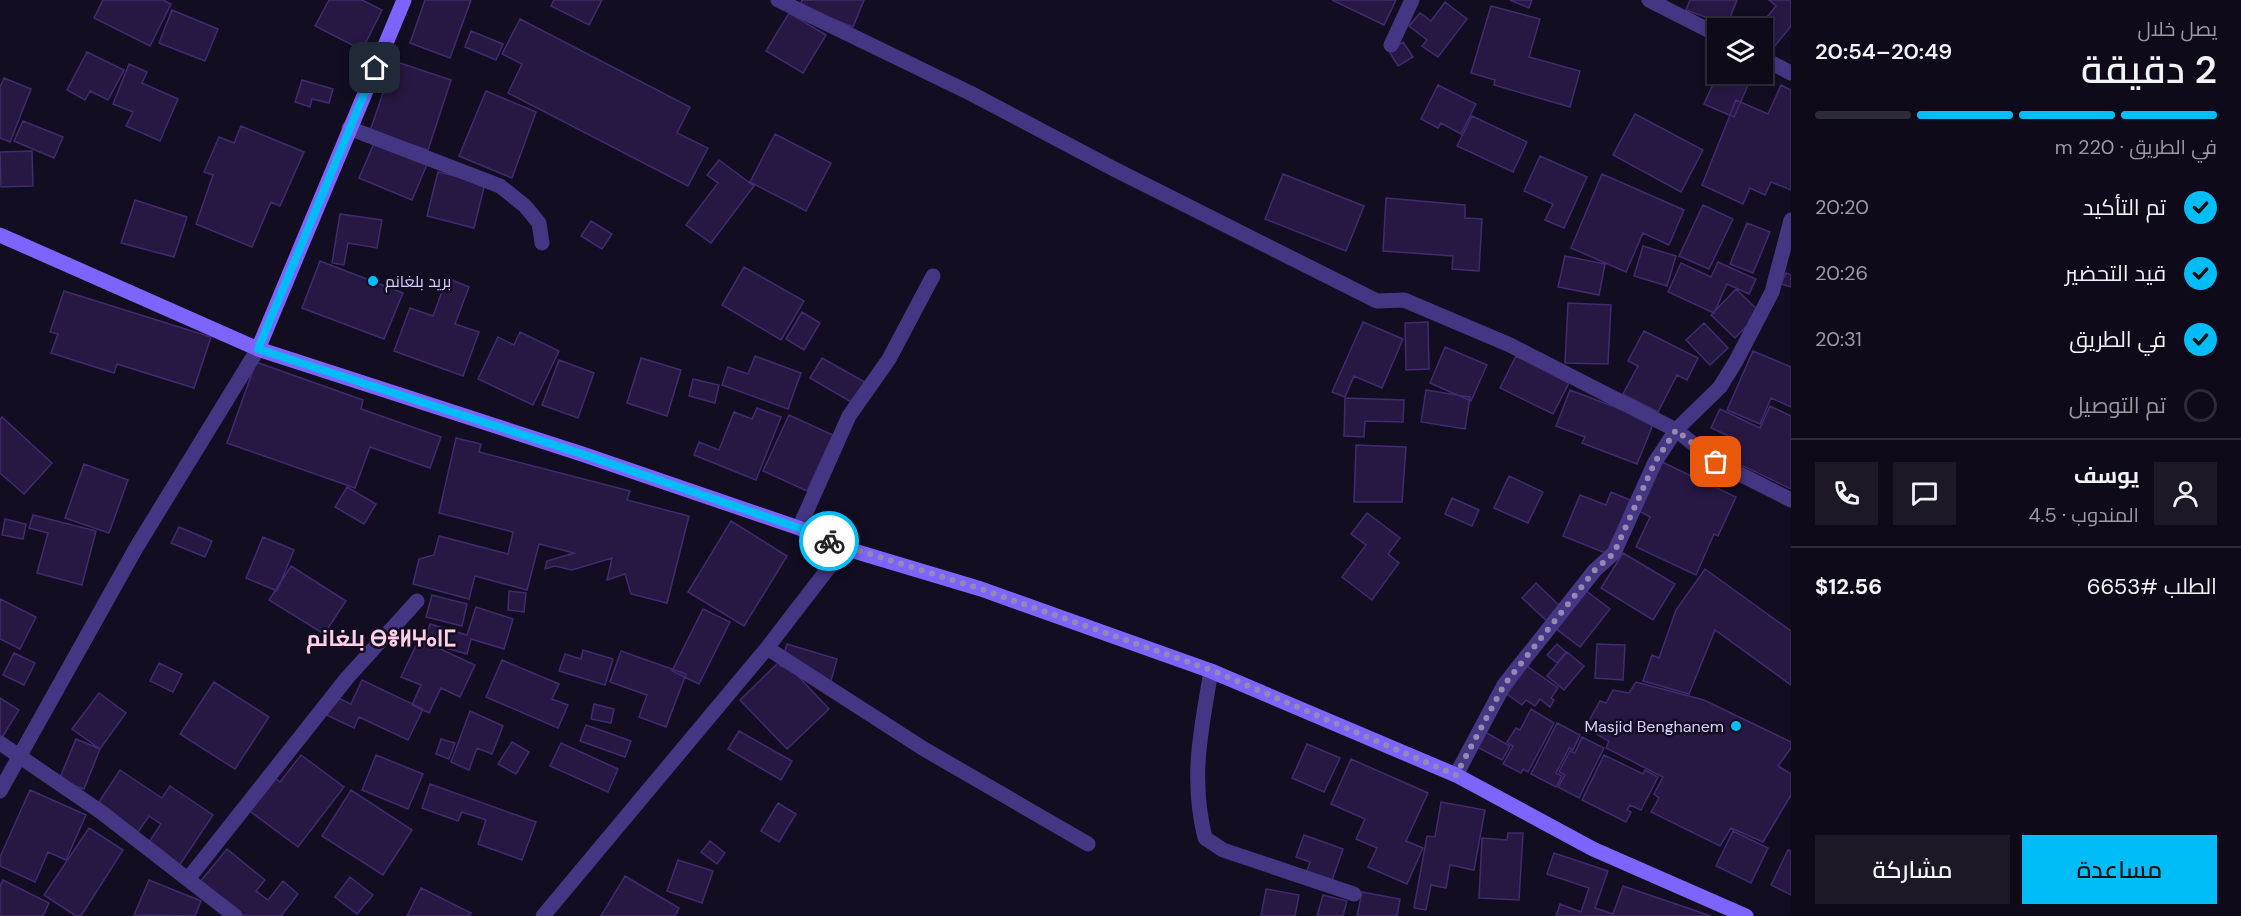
<!DOCTYPE html>
<html lang="ar">
<head>
<meta charset="utf-8">
<style>
  body { margin:0; font-family:"DM Sans",Cairo,"Noto Sans Tifinagh",sans-serif; background:#1c1826; color:#f1f3f6; direction:rtl; height:100vh; display:flex; flex-direction:column; font-size:22px; white-space:nowrap }
  * { box-sizing:border-box; margin:0 }
  p { font-size:20px; color:#9b9aa2 }
  .icon { flex:none; width:33px; height:33px; fill:none; stroke:currentColor; stroke-width:2; stroke-linecap:round; stroke-linejoin:round }
  .map { position:relative; flex:1; overflow:hidden; direction:ltr }
  .side { display:flex; flex-direction:column; background:#0e0a19; width:450px }
  .side>* { flex:none }
  .controls { position:absolute; left:1707px; top:18px; display:grid; gap:12px }
  .controls a { display:grid; place-items:center; width:66px; height:66px; border-radius:0px; background:#0e0a19; box-shadow:0 3px 9px #0003,0 0 0 2px #2e2b38; font-size:30px }
  .pin { position:absolute; display:grid; place-items:center; width:51px; height:51px; color:#fff; margin:-26px; border-radius:12px; box-shadow:0 3px 9px #0006 }
  .courier { position:absolute; display:grid; place-items:center; width:60px; height:60px; margin:-30px; border:4px solid #00bdf8; border-radius:50%; background:#fff; color:#222; box-shadow:0 2px 8px #0007 }
  .overview em { font-style:normal; font-weight:600 }
  .overview div { display:flex; flex-direction:column-reverse }
  .overview { display:flex; align-items:center; justify-content:space-between; height:102px; padding:0 24px }
  h1 { font-size:39px; font-weight:600; line-height:45px }
  .bar { display:grid; grid-template-columns:repeat(4,1fr); gap:9px 6px; align-content:center; height:72px; padding:0 24px }
  .bar i { height:8px; border-radius:4px; background:#2e2b38 }
  .bar .on { background:#00bdf8 }
  .bar p { grid-column:span 4 }
  .line { display:flex; align-items:center; gap:15px; padding:0 24px; border-top:2px solid #2e2b38 }
  .line div { flex:1 }
  .round { display:grid; place-items:center; flex:none; width:63px; height:63px; border-radius:0px; background:#1c1826 }
  ol { padding:0 24px; list-style:none }
  li { display:flex; align-items:center; gap:18px; height:66px }
  li p { margin-inline-start:auto }
  li .icon { padding:6px; border-radius:50%; background:#00bdf8; color:#111; stroke-width:4 }
  li:last-child { color:#9b9aa2 }
  li i { width:33px; height:33px; border:3px solid #2e2b38; border-radius:50% }
  .action { display:flex; gap:12px; margin-top:auto; padding:12px 24px }
  .action a { flex:1; height:69px; border-radius:0px; background:#00bdf8; color:#111; font-size:24px; font-weight:600; line-height:69px; text-align:center }
  .action a+a { background:#1c1826; color:#f1f3f6 }
  main { display:flex; flex:1; min-height:0 }
  .map>svg:first-child { display:block }
  .building { fill:#271843; stroke:#412a6f; stroke-width:1.5 }
  .lines { fill:none; stroke-linecap:round; stroke-linejoin:round }
  .minor { stroke:#443682; stroke-width:15 }
  .tertiary { stroke:#443682; stroke-width:15 }
  .secondary { stroke:#7d64ff; stroke-width:15 }
  .done { stroke:#948ab1; stroke-width:6; stroke-dasharray:0 10.8 }
  .route { stroke:#00bdf8; stroke-width:8 }
  .poi-dot { fill:#00bdf8; stroke:#130d21; stroke-width:2 }
  .labels { text-anchor:middle; dominant-baseline:central; stroke-width:5; stroke-linejoin:round; paint-order:stroke }
  .poi-label { font-size:16px; fill:#dacdff; stroke:#130d21; text-anchor:start }
  .district-label { font-size:22px; font-weight:bold; fill:#ffcfe7; stroke:#130d21 }
</style>
</head>
<body>
<main>
<section class="side">
<div class="overview"><div><h1>2 دقيقة</h1><p>يصل خلال</p></div><em>20:49–20:54</em></div>
<div class="bar"><i class="on"></i><i class="on"></i><i class="on"></i><i></i><p>في الطريق · 220 m</p></div>
<ol>
<li><svg class="icon" aria-label="check" viewBox="0 0 24 24"><path d="M5 12l5 5 9-10"/></svg>تم التأكيد<p>20:20</p></li>
<li><svg class="icon" aria-label="check" viewBox="0 0 24 24"><path d="M5 12l5 5 9-10"/></svg>قيد التحضير<p>20:26</p></li>
<li><svg class="icon" aria-label="check" viewBox="0 0 24 24"><path d="M5 12l5 5 9-10"/></svg>في الطريق<p>20:31</p></li>
<li><i></i>تم التوصيل</li>
</ol>
<div class="line" style="height:108px"><a class="round"><svg class="icon" aria-label="person" viewBox="0 0 24 24"><circle cx="12" cy="8" r="4"/><path d="M4 21q1-7 8-7t8 7"/></svg></a><div><b>يوسف</b><p>المندوب · 4.5</p></div><a class="round"><svg class="icon" aria-label="chat" viewBox="0 0 24 24"><path d="M4 5h16v11H9l-5 4z"/></svg></a><a class="round"><svg class="icon" aria-label="phone" viewBox="0 0 24 24"><path d="M5 4h4l2 5-3 2q2 4 5 5l2-3 5 2v4C11 20 4 13 5 4z"/></svg></a></div>
<div class="line" style="height:78px"><div>الطلب #6653</div><b>$12.56</b></div>
<div class="action"><a>مساعدة</a><a>مشاركة</a></div>
</section>
<div class="map">
<svg width="1791" height="916" viewBox="0 0 1791 916">
  <rect width="100%" height="100%" fill="#130d21"/>
  <!-- building -->
  <path class="building" d="M103,0H163L171,4L150,46L94,18Z
    M329,0H362L382,10L362,50L315,26Z
    M425,0H471L450,58L410,43Z
    M554,0H602L589,25L551,6Z
    M802,0H864L853,27L800,6Z
    M1332,0H1396L1384,25Z
    M1510,0H1532L1529,8Z
    M1690,0H1737L1727,25L1686,10Z
    M1769,0H1791V26L1769,53L1762,48V28H1758L1776,6Z
    M1445,2L1467,19L1438,57L1422,46L1427,40L1409,26L1420,13L1431,21Z
    M1491,6L1540,19L1529,57L1580,71L1570,107L1494,85L1495,80L1471,73Z
    M172,10L218,29L205,61L159,43Z
    M789,13L826,35L803,73L766,51Z
    M520,19L690,107L677,133L708,148L688,186L508,93L522,64L502,54Z
    M471,31L503,44L496,60L465,47Z
    M1403,42L1413,57L1398,66L1389,51Z
    M87,52L124,70L108,100L90,91L85,100L67,90Z
    M394,61L451,80L428,150L370,131Z
    M129,64L147,72L142,83L178,99L160,141L126,126L133,112L113,104Z
    M1718,73L1753,74L1734,117L1704,104Z
    M4,78L31,89L10,142L0,138V87Z
    M302,80L333,89L329,103L312,99L310,107L295,102Z
    M1438,85L1476,104L1461,134L1441,123L1438,128L1421,119Z
    M1781,85L1791,90V190L1771,182L1765,195L1750,188L1743,204L1702,185L1736,100L1768,114Z
    M486,91L536,112L512,178L459,156Z
    M1635,114L1703,150L1681,192L1613,155Z
    M1472,116L1527,142L1513,172L1457,146Z
    M23,121L63,137L54,158L14,141Z
    M241,126L304,152L280,206L271,202L252,247L196,224L213,175L204,172L219,137L234,143Z
    M775,134L831,163L806,211L750,182Z
    M375,141L428,162L412,200L359,178Z
    M32,151L33,186L1,187L0,152Z
    M1540,156L1587,177L1564,228L1545,220L1553,204L1524,191Z
    M719,160L754,186L711,243L686,225L718,183L707,175Z
    M438,172L485,183L474,228L427,216Z
    M1283,174L1364,206L1346,251L1265,219Z
    M1602,174L1684,210L1669,245L1643,233L1626,272L1571,248Z
    M1386,198L1465,205V218L1482,219L1479,271L1452,269L1453,256L1383,251Z
    M135,200L187,217L174,257L121,243Z
    M1703,205L1733,219L1709,269L1679,256Z
    M340,214L382,220L377,248L348,243L344,265L332,263Z
    M591,221L612,234L602,249L581,236Z
    M1747,223L1770,232L1753,273L1730,264Z
    M1643,246L1676,256L1667,286L1634,276Z
    M1565,256L1605,264L1599,295L1558,287Z
    M320,261L403,293L384,339L302,308Z
    M1718,262L1756,279L1749,294L1727,284L1714,313L1668,292L1681,263L1711,277Z
    M744,267L804,301L781,340L722,305Z
    M1786,273L1791,275V287L1781,284Z
    M447,278L469,287L455,324L479,332L463,376L394,351L410,308L433,316Z
    M1736,289L1760,312L1735,338L1711,315Z
    M64,291L211,337L194,388L117,364L114,373L51,353L58,334L50,332Z
    M1568,303L1611,305L1608,364L1565,363Z
    M802,312L820,323L804,350L786,339Z
    M1363,322L1403,339L1382,388L1354,376L1345,397L1332,392Z
    M1428,322L1429,369L1406,370L1405,323Z
    M1704,323L1728,348L1710,365L1686,340Z
    M1644,331L1698,358L1687,380L1677,375L1658,412L1623,394L1638,366L1628,361Z
    M520,332L559,351L533,405L478,379L498,337L514,345Z
    M1445,347L1487,365L1471,401L1430,383Z
    M1753,351L1791,367V407L1771,398L1760,424L1727,410Z
    M755,356L801,373L788,409L722,385L728,367L748,374Z
    M1516,356L1569,383L1553,414L1500,388Z
    M641,358L681,370L667,416L627,403Z
    M822,358L870,385L858,406L810,378Z
    M559,360L594,373L578,418L542,405Z
    M256,362L363,400L361,409L441,437L430,468L370,447L355,488L227,443Z
    M693,379L719,385L715,403L689,396Z
    M1426,390L1470,397L1465,429L1421,422Z
    M1570,390L1654,422L1637,464L1582,443L1585,437L1556,426Z
    M1345,398L1404,400L1403,422L1365,421L1364,437L1344,436Z
    M1770,406L1791,416V489L1722,456L1731,437L1711,428L1720,409L1760,428Z
    M757,408L781,417L756,480L694,455L699,442L719,450L734,412L752,419Z
    M789,415L833,435L807,491L763,471Z
    M2,417L52,463L24,494L0,473V420Z
    M456,438L481,444L479,452L630,491L627,500L689,516L667,603L631,594L625,574L607,580L612,558L572,570L555,566L545,569L547,561L574,553L539,544L527,590L475,576L469,599L413,584L419,559L434,555L439,536L508,554L513,532L439,513Z
    M1356,445L1406,447L1402,502H1354Z
    M1662,462L1736,497L1718,536L1714,534L1696,575L1636,547L1650,517L1639,511Z
    M84,464L128,480L109,533L65,518Z
    M1509,476L1543,492L1528,523L1494,508Z
    M347,487L376,504L364,524L335,507Z
    M1611,492L1630,500L1608,554L1563,536L1580,495L1606,505Z
    M1452,498L1479,510L1472,526L1445,514Z
    M1367,513L1400,538L1388,554L1399,563L1372,600L1342,577L1366,545L1351,534Z
    M33,515L96,531L82,585L37,573L48,533L29,528Z
    M5,519L26,524L23,539L2,535Z
    M731,521L787,556L744,626L688,592Z
    M179,527L212,541L205,557L171,543Z
    M263,537L294,550L277,591L246,578Z
    M1623,553L1675,584L1653,620L1601,588Z
    M291,566L346,601L324,634L269,600Z
    M1705,569L1791,631V685L1715,630L1689,694L1643,681L1652,655L1659,658L1676,610Z
    M1536,583L1562,608L1549,623L1522,598Z
    M1585,590L1610,609L1580,647L1555,628Z
    M509,591L526,593L524,612L508,610Z
    M432,595L467,604L462,626L426,617Z
    M0,599L36,617L20,649L0,639Z
    M476,607L513,619L504,649L471,639L467,654L424,642L430,624L467,635Z
    M703,609L730,622L699,684L672,671Z
    M419,639L475,665L460,697L441,688L429,713L412,705L421,685L401,677Z
    M787,644L837,659L831,681L780,666Z
    M1557,644L1566,652L1557,663L1547,655Z
    M1597,644L1625,645L1623,680L1595,678Z
    M583,650L613,659L605,685L559,671L565,654L581,659Z
    M621,651L686,674L666,727L639,717L647,695L610,682Z
    M1567,652L1584,666L1564,690L1547,676Z
    M14,653L35,663L24,685L3,675Z
    M782,659L829,709L787,749L740,700Z
    M502,660L559,684L552,699L568,705L558,728L486,697Z
    M159,663L182,674L173,692L150,681Z
    M1527,666L1558,688L1551,698L1554,700L1550,707L1540,699L1535,706L1526,700L1522,705L1507,694Z
    M362,680L423,709L408,740L359,717L354,728L320,712L329,694L351,704Z
    M214,682L269,717L235,769L180,734Z
    M1636,682L1704,700L1791,742V748L1778,766L1791,774V795L1763,842L1731,828L1720,846L1651,812L1659,798L1654,794L1663,777L1606,748L1609,741L1585,728L1600,701L1606,703L1613,690L1629,693Z
    M99,693L126,713L100,749L72,729Z
    M0,698L19,710L1,739L0,738Z
    M594,704L614,709L611,723L591,719Z
    M1531,709L1554,723L1528,772L1523,769L1521,773L1503,764L1513,746L1507,742L1516,728L1520,730Z
    M470,711L503,726L492,754L477,748L469,770L451,762Z
    M1557,723L1580,735L1573,750L1569,748L1556,773L1562,776L1556,787L1531,774Z
    M586,725L631,741L625,757L580,741Z
    M739,731L792,761L781,780L728,749Z
    M1485,732L1510,746L1502,760L1477,747Z
    M1582,737L1604,748L1579,798L1558,787L1565,775L1559,772L1570,751L1575,753Z
    M76,739L100,749L84,789L59,780Z
    M441,739L455,743L449,759L436,754Z
    M512,742L529,752L516,774L498,764Z
    M561,743L618,769L608,792L550,766Z
    M1307,744L1340,758L1324,792L1292,778Z
    M301,755L344,787L298,847L243,806L269,773L280,782Z
    M376,755L423,774L408,809L362,790Z
    M1604,755L1643,774L1645,770L1658,777L1641,810L1630,805L1627,810L1631,812L1626,822L1582,800Z
    M1351,759L1428,793L1406,841L1423,848L1407,884L1368,867L1377,848L1356,839L1365,819L1331,804Z
    M120,770L162,798L170,786L213,815L177,869L145,848L161,824L149,816L138,832L97,805Z
    M430,784L536,822L522,860L478,844L486,820L462,812L458,821L422,808Z
    M30,790L86,815L66,860L48,852L35,882L0,866V857Z
    M351,790L412,830L383,875L322,836Z
    M1441,802L1485,810L1474,870L1450,865L1446,888L1431,885L1426,910L1414,908L1427,836L1435,837Z
    M778,803L796,814L779,842L761,831Z
    M89,828L123,850L81,916H76L44,895Z
    M1733,831L1768,848L1751,883L1716,866Z
    M1508,833H1523L1519,900L1479,898L1482,838L1507,840Z
    M1304,835L1343,849L1330,886L1305,877L1310,862L1296,857Z
    M710,841L725,853L717,864L701,852Z
    M227,849L265,880L256,891L268,900L283,881L298,894L281,916H244L200,882Z
    M1788,850L1791,851V895L1771,885Z
    M1554,853L1608,871L1595,908L1613,914L1623,886L1711,916H1556L1560,904L1581,912L1589,888L1547,874Z
    M678,860L713,871L702,903L667,891Z
    M625,876L679,908L675,916H601Z
    M350,877L373,895L357,914L335,897Z
    M3,880L49,903L43,916H0V886Z
    M149,880L201,901L195,916L134,915Z
    M421,888L471,913L469,916H407Z
    M1266,889L1299,895L1295,916H1261Z
    M1362,892L1400,899L1397,916H1357Z
    M1323,895L1347,901L1343,916H1317Z"/>
  <g class="lines">
    <!-- minor -->
    <path class="minor" d="M778,0L970,93L1114,169L1377,301L1404,300L1510,345L1676,430L1716,462L1791,500
      M1649,0L1718,35
      M1391,45L1412,0
      M1762,58L1791,73
      M349,128L500,186L525,206L539,223L542,243
      M799,528L849,416L889,359L933,276
      M767,648L924,749L1088,844
      M1211,671C1201,731 1190,777 1205,838L1223,850L1354,894
      M0,743L101,812L235,916
      M1456,775L1504,685L1595,570L1614,553L1655,462L1676,430L1720,387L1736,361L1772,292L1791,220
      M188,879L347,678L417,601
      M543,916L767,648L844,548"/>
    <!-- tertiary -->
    <path class="tertiary" d="M0,791L136,548L258,349"/>
    <!-- secondary -->
    <path class="secondary" d="M0,235L258,349L582,454L799,528L844,548L981,589L1211,671L1456,775L1593,849L1746,916
      M258,349L404,0"/>
  </g>
  <g class="lines">
    <!-- done -->
    <path class="done" d="M829,541L981,589L1211,670L1456,775L1504,685L1595,570L1614,553L1655,462L1676,430L1716,462"/>
    <!-- route -->
    <path class="route" d="M375,68L258,349L582,454L799,528L829,541"/>
  </g>
  <!-- markers -->
  <g class="poi-dot">
    <circle cx="373" cy="281" r="6"/>
    <circle cx="1736" cy="726" r="6"/>
  </g>
  <g class="labels">
    <!-- poi labels -->
    <g class="poi-label">
      <text x="385" y="281">بريد بلغانم</text>
      <text x="1724" y="726" text-anchor="end">Masjid Benghanem</text>
    </g>
    <!-- district labels -->
    <g class="district-label">
      <text x="381" y="638">بلغانم ⴱⴻⵍⵖⴰⵏⵎ</text>
    </g>
  </g>
</svg>
<div class="controls">
<a><svg class="icon" aria-label="layers" viewBox="0 0 24 24"><path d="M12 4l9 5-9 5-9-5zM3 14l9 5 9-5"/></svg></a>
</div>
<div class="pin" style="left:1716px;top:462px;background:#ea580c"><svg class="icon" aria-label="bag" viewBox="0 0 24 24"><path d="M5 8h14l-1 12H6zM9 8a3 3 0 0 1 6 0"/></svg></div>
<div class="pin" style="left:375px;top:68px;background:#1f2937"><svg class="icon" aria-label="home" viewBox="0 0 24 24"><path d="M3 11l9-7 9 7M6 9v11h12V9"/></svg></div>
<div class="courier" style="left:829px;top:541px"><svg class="icon" aria-label="bike" viewBox="0 0 24 24"><circle cx="6" cy="16" r="4"/><circle cx="18" cy="16" r="4"/><path d="M6 16l4-8h5l3 8M10 8l3 8H6M13 5h3"/></svg></div>
</div>
</main>
</body>
</html>
